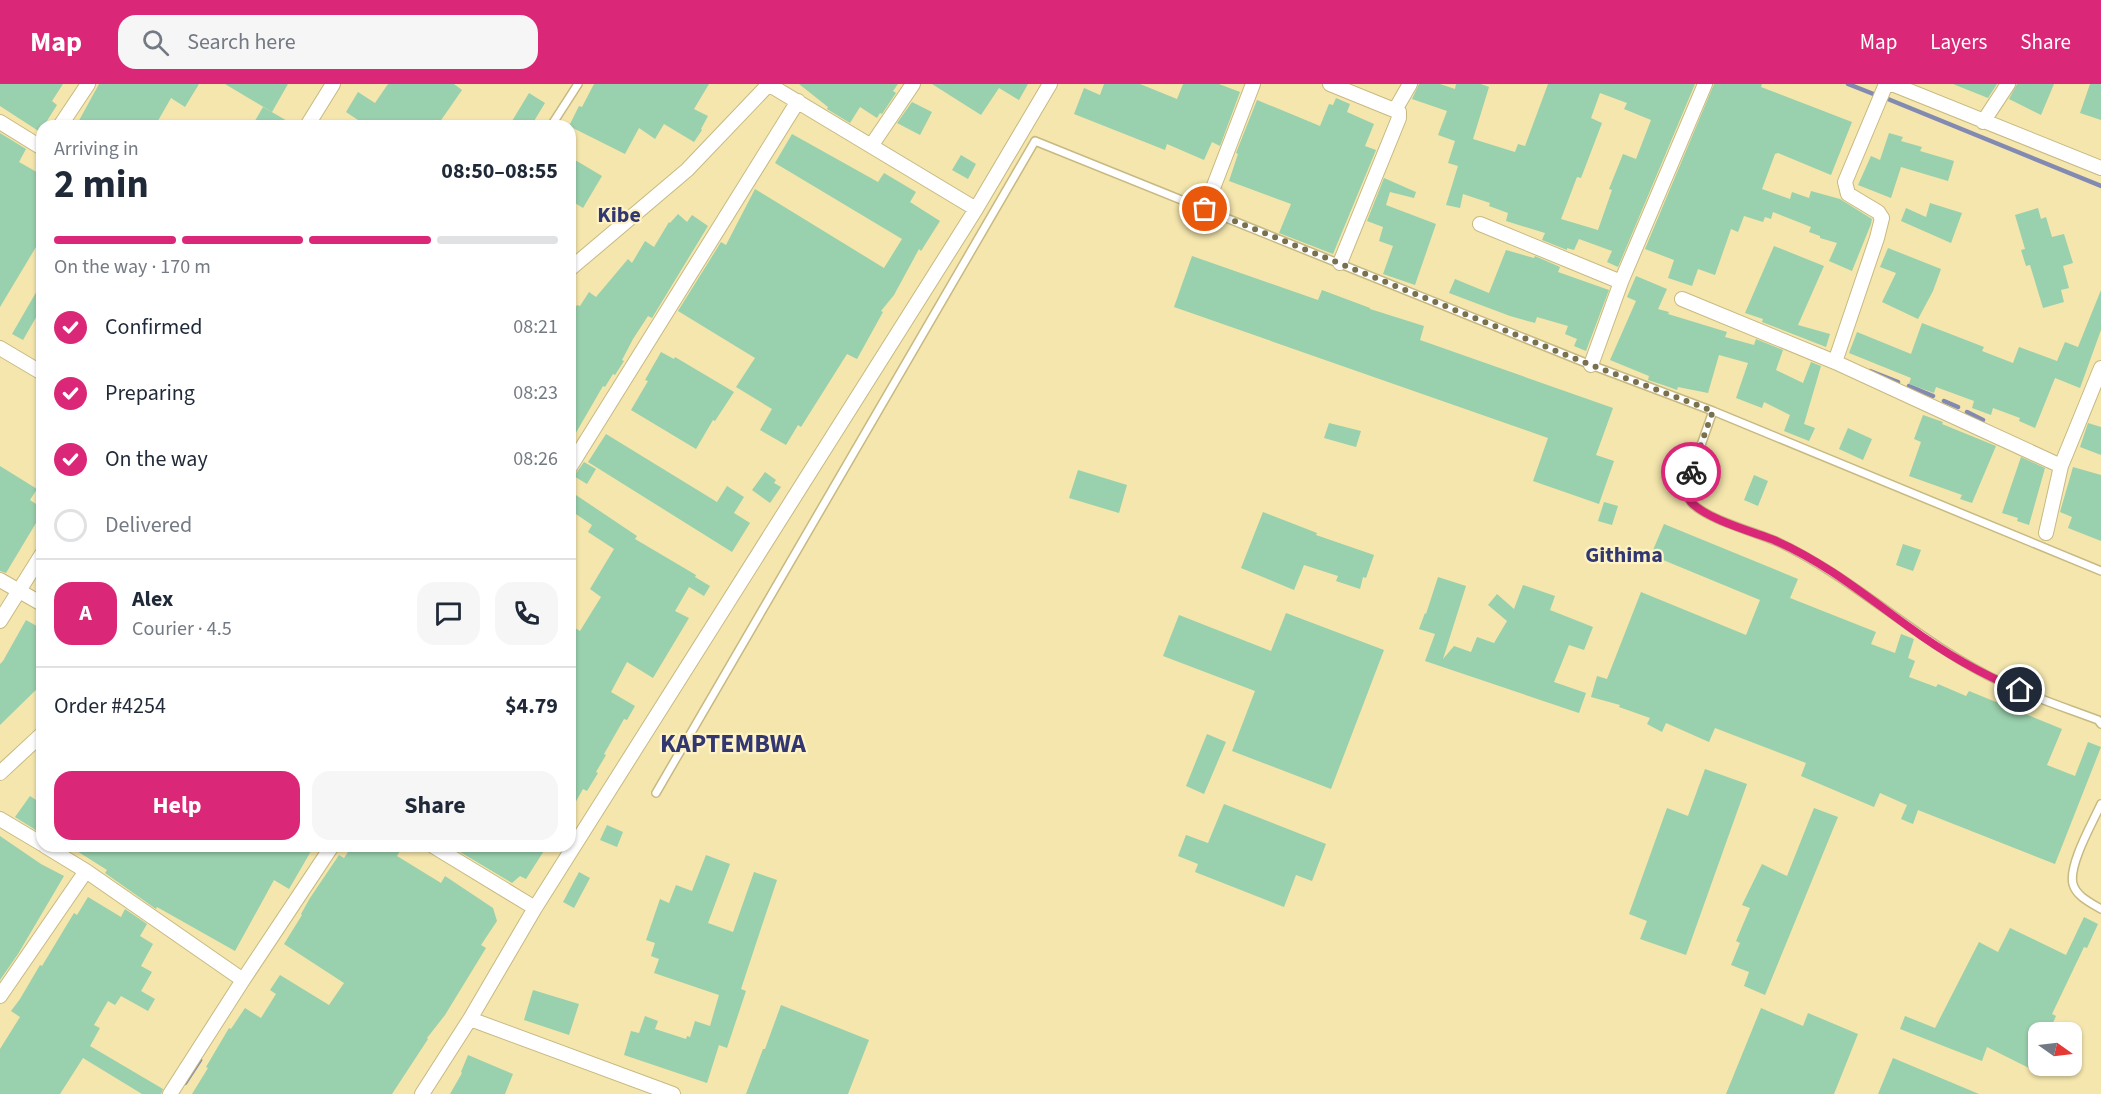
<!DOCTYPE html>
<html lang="en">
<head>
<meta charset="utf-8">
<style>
  body { margin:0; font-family:"Source Sans 3",sans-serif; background:#f6f6f7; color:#1f2937; height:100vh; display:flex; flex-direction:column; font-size:22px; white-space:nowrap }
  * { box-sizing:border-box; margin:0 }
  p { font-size:20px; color:#747a83 }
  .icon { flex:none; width:33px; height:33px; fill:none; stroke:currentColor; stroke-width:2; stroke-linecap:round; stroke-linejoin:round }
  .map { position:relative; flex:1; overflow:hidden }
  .sheet { position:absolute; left:36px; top:36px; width:540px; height:732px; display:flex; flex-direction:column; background:#fff; border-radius:18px; box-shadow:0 2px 4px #0004 }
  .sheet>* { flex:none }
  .needle { width:39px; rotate:104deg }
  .buttons { position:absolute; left:2028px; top:938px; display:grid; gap:12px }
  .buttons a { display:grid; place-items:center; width:54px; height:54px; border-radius:12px; background:#fff; box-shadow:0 2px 4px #0004; font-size:30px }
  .pin { position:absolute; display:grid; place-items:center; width:51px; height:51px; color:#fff; margin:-26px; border:3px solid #fff; border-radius:50%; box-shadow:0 2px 6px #0007 }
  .courier { position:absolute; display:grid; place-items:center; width:60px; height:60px; margin:-30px; border:4px solid #db2777; border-radius:50%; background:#fff; color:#222; box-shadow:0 2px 8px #0007 }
  .overview em { font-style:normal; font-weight:700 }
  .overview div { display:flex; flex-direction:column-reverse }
  .overview { display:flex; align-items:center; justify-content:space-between; height:102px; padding:0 18px }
  h1 { font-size:39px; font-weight:700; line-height:45px }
  .bar { display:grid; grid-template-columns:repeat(4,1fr); gap:9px 6px; align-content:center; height:72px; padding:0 18px }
  .bar i { height:8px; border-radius:4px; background:#e0e1e3 }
  .bar .current { background:#db2777 }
  .bar p { grid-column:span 4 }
  .line { display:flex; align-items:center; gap:15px; padding:0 18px; border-top:2px solid #e0e1e3 }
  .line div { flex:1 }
  .round { display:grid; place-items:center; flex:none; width:63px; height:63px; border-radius:18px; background:#f6f6f7 }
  ol { padding:0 18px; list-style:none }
  li { display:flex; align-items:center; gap:18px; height:66px }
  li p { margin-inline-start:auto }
  li .icon { padding:6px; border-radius:50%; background:#db2777; color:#fff; stroke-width:4 }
  li:last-child { color:#747a83 }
  li i { width:33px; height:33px; border:3px solid #e0e1e3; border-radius:50% }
  .cta { display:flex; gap:12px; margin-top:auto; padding:12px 18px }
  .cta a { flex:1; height:69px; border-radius:18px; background:#db2777; color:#fff; font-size:24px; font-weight:700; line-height:69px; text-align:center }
  .cta a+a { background:#f6f6f7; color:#1f2937 }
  header { display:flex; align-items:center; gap:36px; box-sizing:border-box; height:84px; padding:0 30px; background:#db2777; color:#fff }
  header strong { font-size:28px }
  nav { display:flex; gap:33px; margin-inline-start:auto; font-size:21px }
  .search { width:420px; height:54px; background:#f6f6f7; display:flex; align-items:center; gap:15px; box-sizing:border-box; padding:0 21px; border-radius:18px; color:#747a83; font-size:22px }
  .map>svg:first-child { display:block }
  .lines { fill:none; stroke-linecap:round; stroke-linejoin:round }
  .stream { stroke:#838ab2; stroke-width:4.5 }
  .building { fill:#99d0ad; fill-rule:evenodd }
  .service-casing { stroke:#c7b981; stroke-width:10 }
  .minor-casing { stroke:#c7b981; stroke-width:16 }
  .service { stroke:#fff; stroke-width:7 }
  .minor { stroke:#fff; stroke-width:14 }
  .done { stroke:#79714e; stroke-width:6; stroke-dasharray:0 10.8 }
  .route { stroke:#db2777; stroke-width:8 }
  .labels { text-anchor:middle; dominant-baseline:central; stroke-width:4.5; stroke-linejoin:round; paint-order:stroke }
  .quarter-label { font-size:22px; font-weight:bold; fill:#323772; stroke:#fef3c6 }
  .district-label { font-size:26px; font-weight:bold; fill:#323772; stroke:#fef3c6 }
</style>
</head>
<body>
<header>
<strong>Map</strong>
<div class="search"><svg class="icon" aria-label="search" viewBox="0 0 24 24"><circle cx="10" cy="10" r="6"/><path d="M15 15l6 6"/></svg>Search here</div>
<nav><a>Map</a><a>Layers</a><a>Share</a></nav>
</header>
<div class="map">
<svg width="2101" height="1010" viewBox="0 0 2101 1010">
  <rect width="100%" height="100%" fill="#f4e6ad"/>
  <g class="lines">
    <!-- stream -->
    <path class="stream" d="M1848,0L1876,11
      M1883,13L2101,102
      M1870,287L1898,298
      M1909,302L1933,312
      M1944,317L1958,323
      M1967,328L1983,336
      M185,999L200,976"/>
  </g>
  <!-- building -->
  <path class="building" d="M0,0H63L52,17L57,21L40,48L0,22Z
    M99,0H199L185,23L171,14L155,42H76Z
    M225,0H288L272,28Z
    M388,0H454L462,6L437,42H367L346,28L358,8L375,19Z
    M594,0H709L694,25L708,32L701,45L702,46L694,58L664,40L655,55L639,44L625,70L569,42L579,22L582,23Z
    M799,0H898L893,7L896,9L882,30L880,29L877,34L860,23L850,39L827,25L828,23Z
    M932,0H1028L1019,16L999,4L981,31Z
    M1104,0H1140L1177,15L1183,0H1219L1240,8L1220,62L1212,58L1204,76L1167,60L1165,66L1074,30L1084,4L1100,11Z
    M1419,0H1440L1455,5L1456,0H1481L1489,3L1473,55L1515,68L1518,60L1525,62L1548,0H1695L1618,183L1607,178L1612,167L1579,155L1574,166L1567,164V166L1542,156L1545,149L1506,137L1508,129L1489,122L1490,119L1463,110L1460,124L1446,121L1458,82L1448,79L1455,57L1438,51L1447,27L1412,15ZM1600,9L1627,19L1624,25L1651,36L1636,75L1623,70L1609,105L1612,106L1598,146L1561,135L1577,93L1581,94L1602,39L1591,34Z
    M1714,0H1762L1761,3L1852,38L1831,91L1778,69L1775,70L1762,105L1790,115L1792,108L1809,114L1811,107L1840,115L1872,135L1871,140L1852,187L1829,177L1837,159L1820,154V152L1809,148L1811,143L1773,128L1771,135L1765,133L1763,138L1744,132L1738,148L1731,145L1715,191L1698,185L1692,202L1668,194L1674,176L1645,165Z
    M1953,0H1997L1988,14Z
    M2017,0H2054L2041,31L2009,15Z
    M2090,0H2101V36L2080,29Z
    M529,9L545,19L531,42H509Z
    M1336,14L1350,20L1347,28L1374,40L1365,62L1376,66L1333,170L1279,149L1291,120L1229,97L1238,70L1236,69L1257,16L1320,42L1329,20L1333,21Z
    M912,18L932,28L920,51L897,39Z
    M263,23L296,42H252Z
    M0,49L26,65L19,78L42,91V153L0,223Z
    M1889,49L1903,53L1901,57L1922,63L1920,67L1954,77L1948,97L1901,83L1891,114L1858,101L1871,72L1880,76Z
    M792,50L878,98L884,89L916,108L910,118L940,137L921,167L919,165L894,211L881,227L883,228L857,275L847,270L801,343L798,341L786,361L760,346L772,325L736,303L755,274L678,227L721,158L726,161L755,105L884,184L902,155L775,79Z
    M961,71L976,80L968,95L952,86Z
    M570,73L602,92L583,124L570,116Z
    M1384,94L1416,108L1414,114L1390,108L1386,121L1436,140L1415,201L1383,190L1393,162L1379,157L1383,143L1367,137Z
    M1930,119L1962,129L1951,159L1901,137L1906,124L1926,133Z
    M2038,124L2041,135L2046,133L2052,153L2064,150L2073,179L2063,182L2069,204L2061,206L2064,218L2043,224L2030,181L2026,182L2021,166L2025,165L2015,131Z
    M678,130L687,138L692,131L708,142L652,234L648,232L633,255L622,276L624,277L615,291L613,290L605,303L603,302L570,359V233L577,221L580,222L589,208L596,213L628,175L632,179L645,157L654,163L669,138L670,139Z
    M1774,162L1824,182L1798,241L1830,250L1826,263L1762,238L1763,235L1745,229Z
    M1888,164L1941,185L1933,207L1918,235L1882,218L1896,189L1880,183Z
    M1506,166L1534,174L1535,172L1560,183L1558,188L1609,206L1586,267L1574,262L1577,255L1565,250L1568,242L1537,233L1535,239L1510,232L1449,209L1455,195L1489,209Z
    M1192,172L1318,216L1322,206L1370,224V225L1424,242L1420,256L1613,324L1596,371L1614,377L1599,420L1533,397L1548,354L1174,223Z
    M1636,192L1667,205L1658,225L1669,228L1668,230L1727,248L1725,253L1754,261L1756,255L1783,266L1776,286L1803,299L1811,278L1821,282L1804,340L1815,344L1809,357L1784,347L1790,331L1764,318L1762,324L1736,314L1748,279L1719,271L1708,309L1678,303L1677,306L1666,302L1648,296L1649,292L1610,276L1636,217L1627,213Z
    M42,198V223L23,256L12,250Z
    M2101,206V246L2080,304L2055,294L2035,344L2019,337L2020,334L1993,324L1991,331L1972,324L1974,317L1936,303L1934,309L1909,300L1911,294L1849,269L1857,248L1911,270L1922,239L1984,263L1982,267L2013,279L2019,263L2057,277L2065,258L2078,263Z
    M661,268L674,275L675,273L734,308L715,337L713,336L696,365L631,326L648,297L645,296Z
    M1923,331L1943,338L1942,340L1996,362L1972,419L1960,415L1962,411L1909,392L1921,358L1914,355Z
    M1329,339L1361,347L1356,363L1324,354Z
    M2088,339L2101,343V371L2080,363Z
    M1848,344L1872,355L1863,376L1839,365Z
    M606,350L717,418L727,402L744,413L734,429L750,439L732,468L588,378Z
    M2021,373L2045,384L2029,441L2017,437L2018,434L2002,429Z
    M584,378L596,385L587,400L572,391L577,388Z
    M0,382L37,405L30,416L42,424V429L6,489L0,487Z
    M2073,383L2101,391V457L2068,444L2072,433L2060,428Z
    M1078,386L1127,401L1119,429L1069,414Z
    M765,388L776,396L774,399L781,403L770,419L752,406Z
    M1754,391L1768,397L1758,422L1744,416Z
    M570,407L637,452L635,455L696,491L695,493L710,502L704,512L689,503L675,527L689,534L653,594L627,578L611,608L635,622L627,636L624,635L604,670L606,671L596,688L598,689L587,707L583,705L570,728V541L580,547L601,513L590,505L614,465L588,448L592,441L570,426Z
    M1604,418L1618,422L1612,441L1598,437Z
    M1263,428L1317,449L1316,451L1374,471L1366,494L1363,493L1360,505L1336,497L1338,492L1304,481L1294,506L1241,484Z
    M1664,440L1798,495L1790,514L1876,548L1871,560L1895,569L1901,550L1914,555L1908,574L1915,577L1909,593L1936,603L1938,600L1966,612L1969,607L2062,645L2047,681L2075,692L2088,658L2101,663L2055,780L1918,726L1913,740L1901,735L1907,721L1880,709L1874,723L1801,692L1806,679L1715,644L1709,658L1666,639L1662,648L1647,640L1650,634L1619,623L1620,621L1591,613L1597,592L1607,595L1641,508L1746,551L1760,516L1651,471Z
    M1903,460L1921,466L1913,487L1896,481Z
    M1438,493L1466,502L1443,575L1454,562L1471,568L1477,553L1494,559L1507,537L1488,521L1497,510L1514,525L1523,501L1555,512L1550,526L1593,543L1584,566L1569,561L1554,598L1586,609L1579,629L1425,577L1435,550L1419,545L1425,529L1426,530Z
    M1286,529L1384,566L1331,705L1232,667L1255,607L1163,572L1179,531L1271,567Z
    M26,536L42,545V600L0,641V580L3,577Z
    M1207,650L1226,658L1204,710L1186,702Z
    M1705,685L1747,700L1686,871L1640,855L1647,837L1629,830L1667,724L1688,732Z
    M30,712L42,720V750L15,733Z
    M1224,720L1326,760L1312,797L1296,791L1284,823L1195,788L1198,780L1178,772L1186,751L1208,759Z
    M1814,724L1838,733L1765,911L1744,902L1749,888L1731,881L1740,859L1736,857L1750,824L1742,821L1762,780L1787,792Z
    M607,741L623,748L617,763L600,756Z
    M0,752L41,780L64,792L18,870L0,896Z
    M69,762H314L289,805L274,796L235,867L157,823L156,825L105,789L107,786Z
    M352,762H392L400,767L397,772L441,799L445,792L493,824L497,837L481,861L486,864L445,931L427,954L428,955L392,1010H192L208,984L206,983L229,944L231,945L245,924L261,934L276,910L270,906L280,891L329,921L344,899L284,860L302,831L301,830L310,814L339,771L344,774Z
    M450,762H547L526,795L520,792L512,799Z
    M706,771L730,780L708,839L733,848L754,788L777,796L741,905L746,907L727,964L719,961L707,999L624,971L631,947L639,949L645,932L658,937L655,945L686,955L687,952L690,953L695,937L710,942L719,911L654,889L659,875L651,872L655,859L646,856L660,815L669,819L676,801L692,807Z
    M579,788L590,794L574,824L563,818Z
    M88,813L121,833L125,825L147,840L140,852L153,860L141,882L152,888L141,907L155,915L148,927L121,912L115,921L108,917L94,941L100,944L90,962L163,1005L161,1010H142L83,974L60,1010H0V965L20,933L11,927L20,915L40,881L42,882L74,829L77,831Z
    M2084,833L2098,840L2087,864L2084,863L2052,930L2056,932L2049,948H2038V969L2031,985L1987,963L1982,977L1900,945L1905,932L1935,944L1979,858L1998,868L2010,844L2066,871Z
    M533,906L579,920L569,951L524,936Z
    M781,921L869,956L848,1010H746L763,965H765Z
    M1761,924L1803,942L1808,929L1858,950L1834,1010H1726Z
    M468,971L513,990L505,1010H450L462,989L461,988Z
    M1893,974L1979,1010H1878Z"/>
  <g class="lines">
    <!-- service casing -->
    <g class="service-casing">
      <path id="service" d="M551,42L578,0
        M1713,327L1687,401C1688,406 1687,414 1691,418C1705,435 1756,448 1778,458C1858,496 1920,560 2001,598C2032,613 2066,624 2098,636L2101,640
        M656,709L1035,57L1591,281L1713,327L2101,487
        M2101,720C2093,738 2068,781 2073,800C2076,812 2091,819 2101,825"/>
    </g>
    <!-- minor casing -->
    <g class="minor-casing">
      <path id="minor" d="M768,0L976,125
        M1330,0L1399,28V34L1340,179
        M1892,0L2101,84
        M1395,26L1410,0
        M0,38L42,64
        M1983,38L2008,0
        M60,42L88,0
        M307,42L333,0
        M871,62L913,0
        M1205,125L1253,0
        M1480,140L1621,198
        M570,185L687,86L769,0
        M1682,215L1835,278L2061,382
        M0,264L42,289
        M1835,278L1877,154L1882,134L1878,128L1848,110L1845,98L1886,0
        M1591,281L1621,198L1705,0
        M570,383L798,17
        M2046,449L2061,382L2101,284
        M0,496L42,520
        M0,537L42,470
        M0,689L42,650
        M0,735L42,760
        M45,762L86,787L243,896
        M433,762L535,824
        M0,912L86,787
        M470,935L673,1010
        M170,1010L243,896L332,762
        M422,1010L470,935L535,824L976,125L1050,0"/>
    </g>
    <!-- service -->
    <use href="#service" class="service"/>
    <!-- minor -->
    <use href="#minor" class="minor"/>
  </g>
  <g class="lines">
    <!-- done -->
    <path class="done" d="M1205,125L1591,281L1713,327L1691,388"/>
    <!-- route -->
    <path class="route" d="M1691,388C1688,397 1684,410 1691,418C1706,435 1753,448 1774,456C1823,477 1866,512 1909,543C1943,568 1981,590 2020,606"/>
  </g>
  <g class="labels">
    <!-- quarter labels -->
    <g class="quarter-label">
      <text x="619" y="131">Kibe</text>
      <text x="1624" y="471">Githima</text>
    </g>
    <!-- district labels -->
    <g class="district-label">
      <text x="733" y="659">KAPTEMBWA</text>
    </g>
  </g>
</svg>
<div class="buttons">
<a><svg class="needle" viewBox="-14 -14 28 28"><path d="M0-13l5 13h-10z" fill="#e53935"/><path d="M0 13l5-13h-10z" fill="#747a83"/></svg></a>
</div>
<div class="pin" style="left:1205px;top:125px;background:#ea580c"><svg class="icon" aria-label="bag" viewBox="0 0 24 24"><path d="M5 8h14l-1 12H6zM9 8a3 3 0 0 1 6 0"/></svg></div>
<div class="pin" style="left:2020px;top:606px;background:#1f2937"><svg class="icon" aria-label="home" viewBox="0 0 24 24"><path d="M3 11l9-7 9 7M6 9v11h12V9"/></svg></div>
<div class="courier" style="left:1691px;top:388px"><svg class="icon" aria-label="bike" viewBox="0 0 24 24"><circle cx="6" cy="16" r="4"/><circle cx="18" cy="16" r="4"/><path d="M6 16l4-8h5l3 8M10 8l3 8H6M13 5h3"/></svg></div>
<section class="sheet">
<div class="overview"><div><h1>2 min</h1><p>Arriving in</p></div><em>08:50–08:55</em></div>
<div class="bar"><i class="current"></i><i class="current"></i><i class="current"></i><i></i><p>On the way · 170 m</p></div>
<ol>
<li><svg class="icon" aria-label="check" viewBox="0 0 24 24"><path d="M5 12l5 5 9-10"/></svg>Confirmed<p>08:21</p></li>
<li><svg class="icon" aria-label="check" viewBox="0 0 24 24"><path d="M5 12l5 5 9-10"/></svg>Preparing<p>08:23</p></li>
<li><svg class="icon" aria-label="check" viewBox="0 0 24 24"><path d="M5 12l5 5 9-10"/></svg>On the way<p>08:26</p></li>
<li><i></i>Delivered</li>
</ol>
<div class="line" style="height:108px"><b class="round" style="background:#db2777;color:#fff">A</b><div><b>Alex</b><p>Courier · 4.5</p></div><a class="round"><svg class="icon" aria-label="chat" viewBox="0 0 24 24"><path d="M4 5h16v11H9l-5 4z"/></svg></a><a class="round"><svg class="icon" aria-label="phone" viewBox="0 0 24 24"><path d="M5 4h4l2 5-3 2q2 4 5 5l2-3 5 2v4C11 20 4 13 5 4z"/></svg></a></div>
<div class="line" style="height:78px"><div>Order #4254</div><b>$4.79</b></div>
<div class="cta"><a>Help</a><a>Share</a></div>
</section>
</div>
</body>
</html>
